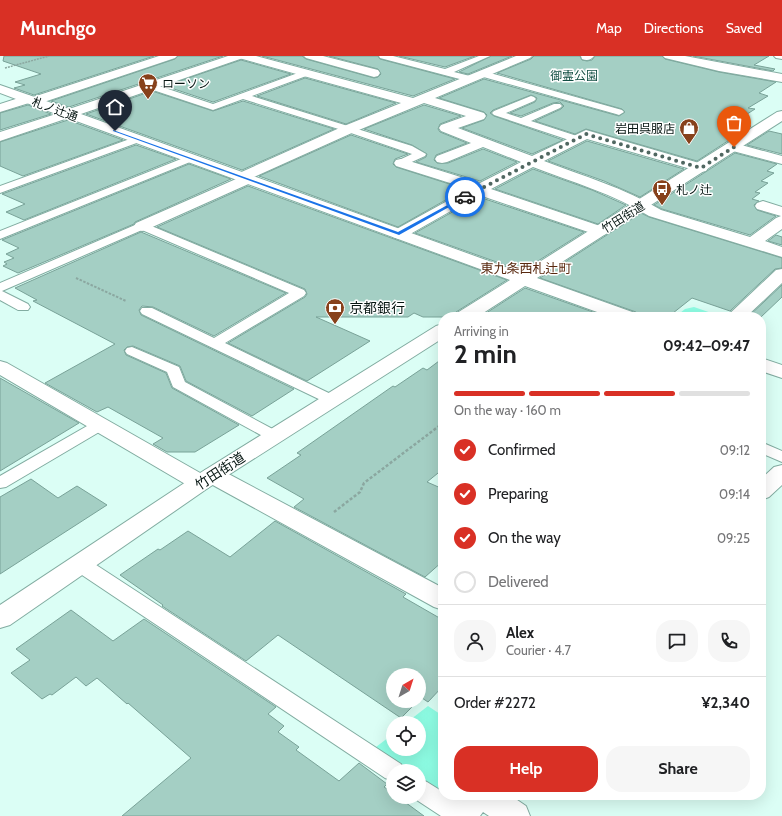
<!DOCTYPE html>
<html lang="en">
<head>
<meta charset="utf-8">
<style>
  body { margin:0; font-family:Cabin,"Noto Sans JP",sans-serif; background:#f6f6f6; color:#202124; height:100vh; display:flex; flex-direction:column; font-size:15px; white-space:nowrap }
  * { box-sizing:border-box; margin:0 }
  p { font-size:13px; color:#757577 }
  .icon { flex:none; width:22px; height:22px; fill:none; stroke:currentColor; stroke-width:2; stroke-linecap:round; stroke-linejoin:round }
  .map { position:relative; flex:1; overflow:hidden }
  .sheet { position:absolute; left:438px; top:256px; width:328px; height:488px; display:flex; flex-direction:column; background:#fff; border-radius:16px; box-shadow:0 4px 16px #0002 }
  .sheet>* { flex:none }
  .needle { width:26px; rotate:39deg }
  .fabs { position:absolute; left:386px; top:612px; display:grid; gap:8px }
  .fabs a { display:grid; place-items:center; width:40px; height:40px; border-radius:50%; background:#fff; box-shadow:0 4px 16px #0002; font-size:20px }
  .pin { position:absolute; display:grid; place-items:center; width:34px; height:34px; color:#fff; margin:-41px -17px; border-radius:50% 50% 50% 0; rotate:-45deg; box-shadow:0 0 4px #0007 }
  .pin .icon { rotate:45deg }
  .courier { position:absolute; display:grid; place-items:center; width:40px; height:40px; margin:-20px; border:3px solid #1a73e8; border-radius:50%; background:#fff; color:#222; box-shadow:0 1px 5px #0007 }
  .head em { font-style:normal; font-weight:700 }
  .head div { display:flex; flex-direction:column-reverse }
  .head { display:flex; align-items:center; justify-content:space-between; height:68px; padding:0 16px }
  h1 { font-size:26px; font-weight:700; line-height:30px }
  .bar { display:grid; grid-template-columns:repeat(4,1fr); gap:6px 4px; align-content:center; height:48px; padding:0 16px }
  .bar i { height:5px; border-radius:3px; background:#e0e0e0 }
  .bar .active { background:#d93025 }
  .bar p { grid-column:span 4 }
  .line { display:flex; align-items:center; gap:10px; padding:0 16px; border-top:1px solid #e0e0e0 }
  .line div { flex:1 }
  .round { display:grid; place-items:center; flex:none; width:42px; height:42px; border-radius:16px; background:#f6f6f6 }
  ol { padding:0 16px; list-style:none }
  li { display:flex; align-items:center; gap:12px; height:44px }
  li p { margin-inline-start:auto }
  li .icon { padding:4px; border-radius:50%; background:#d93025; color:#fff; stroke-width:4 }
  li:last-child { color:#757577 }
  li i { width:22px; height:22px; border:2px solid #e0e0e0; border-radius:50% }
  .action { display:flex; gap:8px; margin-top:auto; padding:8px 16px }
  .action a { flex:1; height:46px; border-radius:16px; background:#d93025; color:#fff; font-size:16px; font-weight:700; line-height:46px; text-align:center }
  .action a+a { background:#f6f6f6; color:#202124 }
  header { display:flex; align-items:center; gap:24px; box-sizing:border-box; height:56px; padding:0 20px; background:#d93025; color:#fff }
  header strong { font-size:19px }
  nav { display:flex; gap:22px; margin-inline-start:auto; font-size:14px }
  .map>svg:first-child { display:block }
  .green { fill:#8efde4 }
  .building { fill:#a4cfc4; stroke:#79a298 }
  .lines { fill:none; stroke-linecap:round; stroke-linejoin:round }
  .lane-casing { stroke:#82aca1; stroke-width:2 }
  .street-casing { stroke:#82aca1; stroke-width:2 }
  .secondary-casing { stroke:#82aca1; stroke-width:2 }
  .path-far2 { stroke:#8ba7a0; stroke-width:1.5; stroke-dasharray:2 1; stroke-linecap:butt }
  .path-far1 { stroke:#8ba7a0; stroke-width:2; stroke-dasharray:2.5 1.5; stroke-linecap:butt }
  .path { stroke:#8ba7a0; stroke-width:2.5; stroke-dasharray:3 2; stroke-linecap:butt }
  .lane { fill:#fff; fill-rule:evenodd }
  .street { fill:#fff; fill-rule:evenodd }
  .secondary { fill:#fff; fill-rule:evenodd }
  .route { fill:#1a73e8 }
  .done { stroke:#506761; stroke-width:4; stroke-dasharray:0 7.2 }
  .labels { text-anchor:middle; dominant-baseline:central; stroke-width:3; stroke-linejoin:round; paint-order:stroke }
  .far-park-label { font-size:12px; fill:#124e43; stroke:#fff }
  .far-poi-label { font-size:12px; fill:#051511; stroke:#fff; text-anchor:start }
  .far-street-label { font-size:12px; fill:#051511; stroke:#fff }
  .far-neighbourhood-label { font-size:13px; fill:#58280e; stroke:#fff }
  .poi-label { font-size:14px; fill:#051511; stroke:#fff; text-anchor:start }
  .street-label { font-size:14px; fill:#051511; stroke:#fff }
</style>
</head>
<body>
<header>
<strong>Munchgo</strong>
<nav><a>Map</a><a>Directions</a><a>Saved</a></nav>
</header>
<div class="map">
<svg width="782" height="760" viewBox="0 0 782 760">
  <rect width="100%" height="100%" fill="#dbfef5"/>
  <!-- green -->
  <path class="green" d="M694,251L723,261H675L685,253Z
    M428,650L443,660V729L434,735L419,724V715H408L376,691L393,678V693H419V667H406Z"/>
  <!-- building -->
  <path class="building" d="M4,0H154L34,39L14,32L25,29L15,26L41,18L3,5Z
    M178,0H223L69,51L51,45L175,3Z
    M262,0H302L306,3L374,22L378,21L381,18L378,13L329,0H378L380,3L455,23L413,40Z
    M399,0H475L445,11Z
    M491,0H512L468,18L459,16Z
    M534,0H580L582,4L587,5L592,4L595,0H662L665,3L719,16L776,26L759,37L768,40L748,52L755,53L741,62L745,63L738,67L751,70L697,105L586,73L575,78L535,65L561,53L564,50L560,46L553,47L521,60L510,57L535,46L537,42L531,39L493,54L490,57L494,60L563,84L532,98L462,72L484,64L487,59L484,56L439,42L484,23L619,60L625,56L622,53L497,17L531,3Z
    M693,0H769L754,9L775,13L773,15Z
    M241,4L291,18L213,46L165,30Z
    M305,22L396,47L346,68L257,40Z
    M152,35L213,55L243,45L334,73L242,114L86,58Z
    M28,49L51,58L0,74V57Z
    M424,49L461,60L440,68L438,73L440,76L467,87L436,99L434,104L437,107H448L483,93L517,106L480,125L416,106L426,101L427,98L412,89L364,73Z
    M68,64L123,84L23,120L0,110V86Z
    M769,75L782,78V98L747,89Z
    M351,79L408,98L395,103L393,108L396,111L465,133L398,171L259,120Z
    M587,85L684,113L640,141L604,125L548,105Z
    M136,89L176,103L24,164L6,156L25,148L2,138Z
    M735,97L777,108L767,115L774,117L761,125L768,127L755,136L760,137L752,143L759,145L754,149L757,154L776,160L750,179L662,153L654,149Z
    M189,108L231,123L135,166L134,168L18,217L3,210L7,208L4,206L14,202L6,198L19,192L2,184Z
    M533,113L592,134L626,149L598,168L495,133Z
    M248,130L507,224L456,256L454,261H423L414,257L408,261H316L370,285L307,325L228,287L305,241L307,238L305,233L157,171Z
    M479,141L584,176L522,215L415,177Z
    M641,157L649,161L782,202V212L775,213L730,255L692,242L668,261H638L636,256L540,222Z
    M141,176L286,237L214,280L153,251L142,250L139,254L141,259L294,333L252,360L186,325L180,310L133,290L127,291L124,294L126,299L166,317L172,332L239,369L195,396H167L153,388L163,382L108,351L97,356L45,327L115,288L33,245L37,244L15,232Z
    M776,179L782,181V189L768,185Z
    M782,229V241L761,261H748Z
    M525,232L607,261H480Z
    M443,302V413L427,426L443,433V505L425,521L294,451L304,443L267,422L301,399L297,397L393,330L395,331L423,312L427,314Z
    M0,322L79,367L0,415Z
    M31,423L58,442L77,430L107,449L0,518V441Z
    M275,465L406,538L403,541L443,564V630L428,646L422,642L419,644V619H393V645H418L401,662L278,579L246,605L162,550L163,549L120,519L158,493L160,494L188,475L230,501Z
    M71,554L113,585L144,563L276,651L268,658L284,670L278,676L299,691L296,694L339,725L359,707L387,728L384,731L393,737V741H398L424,760H122L191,702L128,647L127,648L97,622L86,630L76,621L52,639L50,638L42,643L11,617L30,604L16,593Z"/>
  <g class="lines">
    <!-- lane casing -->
    <g class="lane-casing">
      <path id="lane" d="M379,0H393L445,13L479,0H490L454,16L474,21L475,23L471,26L380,2Z
        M306,14L309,15L310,17L309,19L252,40L412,90L426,98L425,100L405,109H397L396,107L397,105L412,98L348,76L243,43L213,54L147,32L146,30L147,28H153L213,48Z
        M483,15L622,54L624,56L619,59L616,58L480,20L479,18Z
        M531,40L534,41L536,43L534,45L506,57L521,62L554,48H560L562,50L560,52L531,65L580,81L581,83L580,85H572L494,59L492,57L494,55Z
        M138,80L142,81L143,83L142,85L0,137V130Z
        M191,99L196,102L195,104L0,183V175Z
        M142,166L304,234L306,237L304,240L225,287L337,341L340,344L337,347L332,349L327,347L142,258L140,255L142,252H152L214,282L289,237L142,174L2,235L28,248L30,251L28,254H18L0,244V227Z
        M132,291L179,311L185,326L280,377L282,380L280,383L274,385L268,383L173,331L167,316L127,298L125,295L127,292Z
        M100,364L106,366L108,369L106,372L6,431L0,432V420L94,366Z
        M761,386L782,395V406L761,397Z
        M80,502L87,503L401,708L404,715H393V725L385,722L73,513L71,508L73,503Z
        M419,723L427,726L443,736V739C454,739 468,751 472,760H441L412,741H419Z"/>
    </g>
    <!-- street casing -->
    <g class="street-casing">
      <path id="street" d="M159,0H177L175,2L38,48L34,49L29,47L0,56V48L28,39L33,41Z
        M237,0H256L413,42L516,0H532L530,2L435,42L484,57L486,60L484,63L458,72L532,100L586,74L706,109L708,112L706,115L701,116L587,83L544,105C583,120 625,132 661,154L750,181L776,162L781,160L757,153L755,150L757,147L763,145L782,151V173L765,185L782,191V201L649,160C614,138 572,126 533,111L491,133L606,172L608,175L606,178L600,180L594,178L479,139L405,181L399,183L393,181L391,178L393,175L469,133L396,110L394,107L396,104L401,103L406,104L480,127L521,106L483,91L447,106L442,107L437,106L435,103L437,100L471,87L441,75L439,72L441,69L466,60L424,47L354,76L254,121L255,123L253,126L148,173L142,175L136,173L134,170L136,167L236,123L235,121L237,118L344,70L401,47L239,2Z
        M304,0H323L378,14L380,17L378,20L374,21L306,2Z
        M581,0H594C591,4 587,5 582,3Z
        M663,0H685L782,18V26L719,15L665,2Z
        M774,0H782V3L776,2Z
        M734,87L782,100V108L729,94L727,91L729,88Z
        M782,213V227L746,261H726L776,214Z
        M0,305L7,307L202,418L205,414L213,412L221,414L443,532V554L434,551L211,428L208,432L200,434L192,432L0,319Z
        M782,409V429L769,441L761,444V423L774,411Z
        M457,739H510L526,750L530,760H489L483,756L480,760H444L448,750Z"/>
    </g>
    <!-- secondary casing -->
    <g class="secondary-casing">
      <path id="secondary" d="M228,0H245L243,2L81,58L522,217L777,56L782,55V65L537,222L635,257L637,261H611L525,230L477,261H455L457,257L510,224L68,62L0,85V76L56,58L0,37V29L69,53Z
        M443,268V282L208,432L10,569L0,572V549L192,422L436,270Z
        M761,302L782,309V322L761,315Z"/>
    </g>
    <!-- path-far2 -->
    <path class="path-far2" d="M5,12L49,0"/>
    <!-- path-far1 -->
    <path class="path-far1" d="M76,222L126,245"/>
    <!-- path -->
    <path class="path" d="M334,456L360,436L364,427L443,367"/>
    <!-- lane -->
    <use href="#lane" class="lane"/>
    <!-- street -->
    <use href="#street" class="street"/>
    <!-- secondary -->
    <use href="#secondary" class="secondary"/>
  </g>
  <!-- route -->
  <path class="route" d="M113,74L398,176L464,140L467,141L399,179L113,75Z"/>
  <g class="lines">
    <!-- done -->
    <path class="done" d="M465,141L586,78L701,112L734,91"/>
  </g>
  <!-- icons -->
  <defs>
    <g id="supermarket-pin" transform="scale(1)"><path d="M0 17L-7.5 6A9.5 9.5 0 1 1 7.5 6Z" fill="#87411b" stroke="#fff"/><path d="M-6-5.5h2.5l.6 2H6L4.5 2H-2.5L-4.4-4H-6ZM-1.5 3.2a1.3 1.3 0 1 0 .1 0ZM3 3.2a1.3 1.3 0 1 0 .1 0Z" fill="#fff"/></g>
    <g id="shop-pin" transform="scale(1)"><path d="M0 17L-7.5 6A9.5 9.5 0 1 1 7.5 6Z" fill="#87411b" stroke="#fff"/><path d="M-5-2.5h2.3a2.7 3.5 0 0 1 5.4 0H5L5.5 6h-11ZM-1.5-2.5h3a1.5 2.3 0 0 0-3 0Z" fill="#fff"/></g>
    <g id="bus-pin" transform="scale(1)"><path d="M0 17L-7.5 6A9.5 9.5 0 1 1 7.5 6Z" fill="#87411b" stroke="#fff"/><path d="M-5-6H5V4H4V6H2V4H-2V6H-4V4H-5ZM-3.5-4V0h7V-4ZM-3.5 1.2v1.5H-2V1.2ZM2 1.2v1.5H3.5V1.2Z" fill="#fff"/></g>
    <g id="bank-pin" transform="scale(1)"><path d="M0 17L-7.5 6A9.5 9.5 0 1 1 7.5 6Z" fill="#87411b" stroke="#fff"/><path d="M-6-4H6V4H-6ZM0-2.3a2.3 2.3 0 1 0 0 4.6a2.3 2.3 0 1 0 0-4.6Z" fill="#fff"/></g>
  </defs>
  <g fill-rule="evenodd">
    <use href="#supermarket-pin" x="148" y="27"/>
    <use href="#shop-pin" x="689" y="72"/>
    <use href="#bus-pin" x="662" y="133"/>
    <use href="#bank-pin" x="335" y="252"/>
  </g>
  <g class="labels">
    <!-- far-park labels -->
    <g class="far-park-label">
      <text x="574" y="19">御霊公園</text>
    </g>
    <!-- far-poi labels -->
    <g class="far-poi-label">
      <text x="162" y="27">ローソン</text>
      <text x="675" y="72" text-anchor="end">岩田呉服店</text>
      <text x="676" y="133">札ノ辻</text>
    </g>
    <!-- far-street labels -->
    <g class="far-street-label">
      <text transform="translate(55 53) rotate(20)">札ノ辻通</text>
      <text transform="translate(623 161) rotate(-32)">竹田街道</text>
    </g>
    <!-- far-neighbourhood labels -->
    <g class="far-neighbourhood-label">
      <text x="526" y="212">東九条西札辻町</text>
    </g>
    <!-- poi labels -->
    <g class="poi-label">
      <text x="349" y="252">京都銀行</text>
    </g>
    <!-- street labels -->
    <g class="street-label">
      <text transform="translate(220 415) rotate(-33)">竹田街道</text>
    </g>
  </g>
</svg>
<div class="fabs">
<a><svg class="needle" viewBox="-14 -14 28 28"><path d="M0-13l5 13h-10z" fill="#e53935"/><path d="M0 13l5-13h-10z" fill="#757577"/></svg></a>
<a><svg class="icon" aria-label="locate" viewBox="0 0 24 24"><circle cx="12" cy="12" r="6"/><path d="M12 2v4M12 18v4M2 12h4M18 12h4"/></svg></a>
<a><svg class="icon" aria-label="layers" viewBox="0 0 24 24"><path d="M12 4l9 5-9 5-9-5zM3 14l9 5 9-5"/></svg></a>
</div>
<div class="pin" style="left:734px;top:91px;background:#ea580c"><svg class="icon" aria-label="bag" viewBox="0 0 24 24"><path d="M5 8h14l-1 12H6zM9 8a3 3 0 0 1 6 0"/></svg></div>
<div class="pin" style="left:115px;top:75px;background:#1f2937"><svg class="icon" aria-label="home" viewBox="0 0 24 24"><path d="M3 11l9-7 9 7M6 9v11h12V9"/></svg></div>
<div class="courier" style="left:465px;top:141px"><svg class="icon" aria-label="car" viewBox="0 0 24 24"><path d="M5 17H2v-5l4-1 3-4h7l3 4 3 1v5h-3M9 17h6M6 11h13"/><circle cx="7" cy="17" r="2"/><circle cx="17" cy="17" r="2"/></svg></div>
<section class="sheet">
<div class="head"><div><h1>2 min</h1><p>Arriving in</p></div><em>09:42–09:47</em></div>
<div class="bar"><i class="active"></i><i class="active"></i><i class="active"></i><i></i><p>On the way · 160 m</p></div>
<ol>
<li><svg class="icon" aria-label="check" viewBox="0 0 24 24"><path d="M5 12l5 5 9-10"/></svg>Confirmed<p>09:12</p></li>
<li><svg class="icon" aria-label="check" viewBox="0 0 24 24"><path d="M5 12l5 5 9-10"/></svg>Preparing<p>09:14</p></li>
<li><svg class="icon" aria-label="check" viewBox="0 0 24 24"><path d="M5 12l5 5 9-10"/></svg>On the way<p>09:25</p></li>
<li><i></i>Delivered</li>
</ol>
<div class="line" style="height:72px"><a class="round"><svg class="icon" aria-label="person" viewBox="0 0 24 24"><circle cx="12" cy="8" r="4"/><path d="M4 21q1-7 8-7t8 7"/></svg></a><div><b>Alex</b><p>Courier · 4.7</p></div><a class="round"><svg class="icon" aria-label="chat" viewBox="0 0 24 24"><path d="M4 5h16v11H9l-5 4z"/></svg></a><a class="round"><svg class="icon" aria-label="phone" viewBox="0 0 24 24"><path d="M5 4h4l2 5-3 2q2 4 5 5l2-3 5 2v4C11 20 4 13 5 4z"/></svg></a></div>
<div class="line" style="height:52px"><div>Order #2272</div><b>¥2,340</b></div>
<div class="action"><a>Help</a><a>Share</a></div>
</section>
</div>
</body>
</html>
